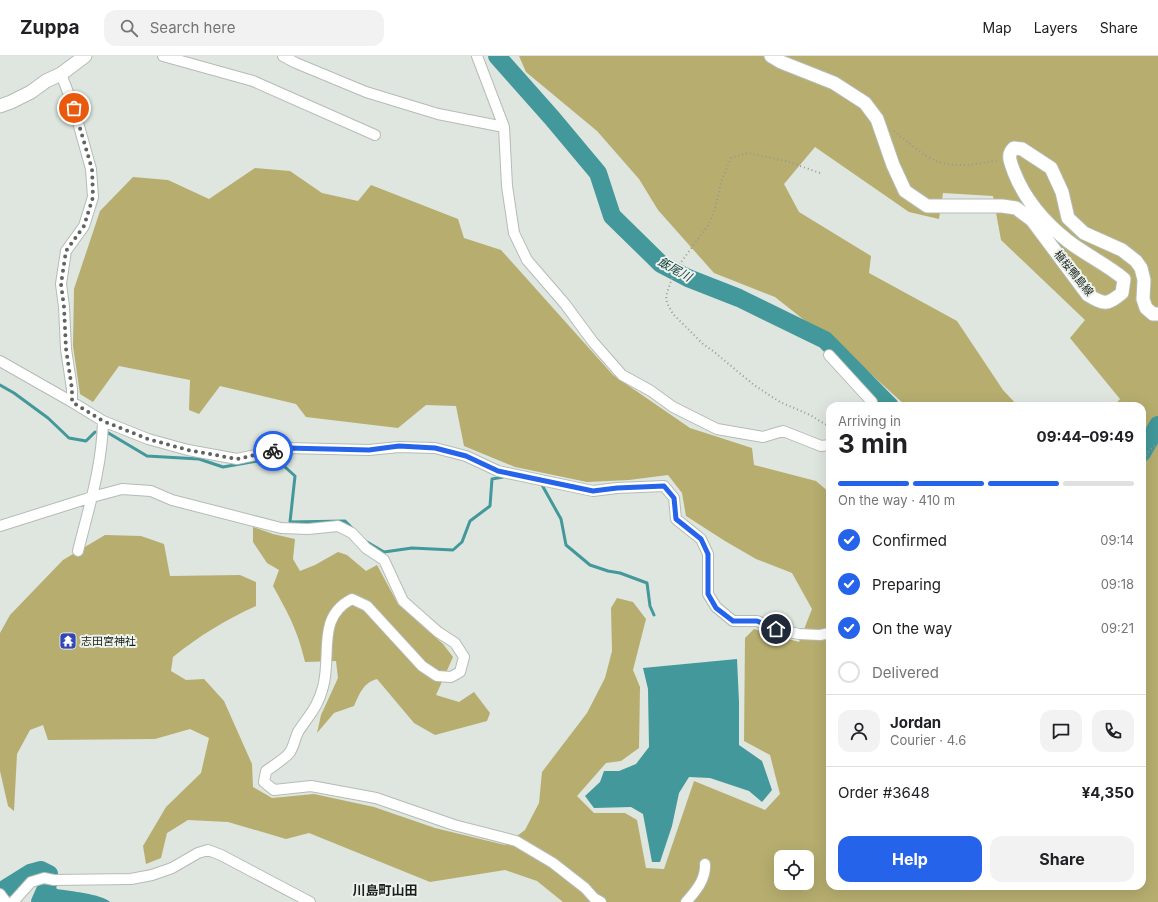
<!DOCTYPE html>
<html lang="en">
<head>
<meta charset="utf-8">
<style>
  body { margin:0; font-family:Inter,"Noto Sans JP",sans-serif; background:#f2f2f2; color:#202124; height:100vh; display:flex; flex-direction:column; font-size:15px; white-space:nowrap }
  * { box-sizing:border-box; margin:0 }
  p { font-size:13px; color:#757577 }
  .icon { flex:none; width:22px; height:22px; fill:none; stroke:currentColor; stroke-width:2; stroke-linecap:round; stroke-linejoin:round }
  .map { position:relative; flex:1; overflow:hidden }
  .drawer { position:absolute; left:826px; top:346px; width:320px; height:488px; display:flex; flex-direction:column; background:#fff; border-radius:12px; box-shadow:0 4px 16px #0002 }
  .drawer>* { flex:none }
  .controls { position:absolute; left:774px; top:794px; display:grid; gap:8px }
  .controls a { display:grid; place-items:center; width:40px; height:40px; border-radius:8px; background:#fff; box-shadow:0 4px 16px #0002; font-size:20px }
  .pin { position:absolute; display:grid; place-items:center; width:34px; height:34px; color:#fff; margin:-17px; border:2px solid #fff; border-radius:50%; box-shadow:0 1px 4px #0007 }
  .courier { position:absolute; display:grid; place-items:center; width:40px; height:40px; margin:-20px; border:3px solid #2563eb; border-radius:50%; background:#fff; color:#222; box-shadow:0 1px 5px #0007 }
  .summary em { font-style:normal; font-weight:700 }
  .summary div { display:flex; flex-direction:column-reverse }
  .summary { display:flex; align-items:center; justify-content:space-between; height:68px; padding:0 12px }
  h1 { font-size:26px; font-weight:700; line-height:30px }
  .bar { display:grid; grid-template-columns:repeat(4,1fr); gap:6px 4px; align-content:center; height:48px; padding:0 12px }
  .bar i { height:5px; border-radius:3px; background:#e0e0e0 }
  .bar .active { background:#2563eb }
  .bar p { grid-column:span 4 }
  .line { display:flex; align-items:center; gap:10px; padding:0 12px; border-top:1px solid #e0e0e0 }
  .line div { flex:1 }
  .round { display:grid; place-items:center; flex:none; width:42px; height:42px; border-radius:12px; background:#f2f2f2 }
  ol { padding:0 12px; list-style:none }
  li { display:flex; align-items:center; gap:12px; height:44px }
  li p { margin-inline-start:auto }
  li .icon { padding:4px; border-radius:50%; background:#2563eb; color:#fff; stroke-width:4 }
  li:last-child { color:#757577 }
  li i { width:22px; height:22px; border:2px solid #e0e0e0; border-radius:50% }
  .button { display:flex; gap:8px; margin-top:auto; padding:8px 12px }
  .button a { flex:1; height:46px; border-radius:12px; background:#2563eb; color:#fff; font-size:16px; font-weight:700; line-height:46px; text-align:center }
  .button a+a { background:#f2f2f2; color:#202124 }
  header { display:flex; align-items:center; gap:24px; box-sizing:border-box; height:56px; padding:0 20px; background:#fff; border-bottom:1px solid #e0e0e0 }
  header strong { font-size:19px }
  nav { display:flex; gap:22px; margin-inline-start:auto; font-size:14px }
  .search { width:280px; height:36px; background:#f2f2f2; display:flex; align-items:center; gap:10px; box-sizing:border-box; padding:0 14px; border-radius:12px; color:#757577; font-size:15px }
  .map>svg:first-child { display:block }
  .forest { fill:#b6ad6f; fill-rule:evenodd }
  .water { fill:#42989a }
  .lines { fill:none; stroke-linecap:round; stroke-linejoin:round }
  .stream { stroke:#42989a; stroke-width:3 }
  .river { stroke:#42989a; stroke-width:18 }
  .minor-casing { stroke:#b4bcb5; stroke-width:12 }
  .major-casing { stroke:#b4bcb5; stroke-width:15 }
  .path { stroke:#949a94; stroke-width:2; stroke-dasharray:1 3; stroke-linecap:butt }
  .minor { stroke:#fff; stroke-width:10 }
  .major { stroke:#fff; stroke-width:13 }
  .done { stroke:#5f6460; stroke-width:4; stroke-dasharray:0 7.2 }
  .route { stroke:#2563eb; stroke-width:5 }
  .labels { text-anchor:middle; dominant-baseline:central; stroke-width:4; stroke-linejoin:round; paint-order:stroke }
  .street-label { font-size:11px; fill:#1b1e1b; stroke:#ebf3ec }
  .poi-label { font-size:11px; fill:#1b1e1b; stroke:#ebf3ec; text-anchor:start }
  .water-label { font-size:12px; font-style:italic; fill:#184041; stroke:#ebf3ec }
  .quarter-label { font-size:13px; font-weight:bold; fill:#1b1e1b; stroke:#ebf3ec }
</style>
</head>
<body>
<header>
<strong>Zuppa</strong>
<div class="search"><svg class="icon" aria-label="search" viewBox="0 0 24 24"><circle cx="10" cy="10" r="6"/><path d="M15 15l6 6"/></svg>Search here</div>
<nav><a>Map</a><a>Layers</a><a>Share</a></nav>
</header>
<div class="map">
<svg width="1158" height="846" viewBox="0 0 1158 846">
  <rect width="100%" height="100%" fill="#dee6df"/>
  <!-- forest -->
  <path class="forest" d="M519,0H1158V846H563L537,825L505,814L430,826L309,777L286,783L228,766L188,764L167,777L161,802L146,808L143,790L166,751L201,717L209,682L190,673L155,683L48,684L43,669L30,674L17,698L14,755L8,750L0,715V577L10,559L63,504L105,479L141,480L164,488L170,520L240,519L256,526V550C225,564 199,580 173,601L171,615L186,624L204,623L224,645L252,708L253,731L272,742L314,738L374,751L435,772L505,789L525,774L539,747L542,716L587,657L605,622L612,595L611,552L617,542L633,546L646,563L633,614L640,631L639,692L621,705L606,707L577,740L594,757H625L637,764L646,812L664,813L694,725L765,754L780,738L770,699L744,685L745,582L754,573L799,586L812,553L792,517L756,503L725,485L686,460L682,437L668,419L629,424L587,426L515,411L464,390L456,350L426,349L398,372L306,361L296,348L220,330L199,358L189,354L190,324L119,310L93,346L80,338L73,290L74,233L100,155L133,121L168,124L209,143L255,112L290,115L322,137L358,145L371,129L458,163L464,182L501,194L613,319L690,372L752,392L754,409L816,425L830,437V830H1142V350H1114L1120,343L1070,282L1085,264L1001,184L993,140L943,137L939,163L909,156L815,91L784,128L799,156L871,200L869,217L957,265L1003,334L1018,350H906L860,308L775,241L714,217L658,154L639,123L597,75L526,16ZM781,801H807V827H781Z
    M253,471L273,478L295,483L293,503L300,515L315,509L338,496L347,499L366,515L377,509L398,548L443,588L453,601L436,639L459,646L474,636L490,657L487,665L435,679L414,667L377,623C363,627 360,637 354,650L334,657L317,677L321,659L338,622L336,605L305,606C298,575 288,557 273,530L279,514L267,507L253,486Z"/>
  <!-- water -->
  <path class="water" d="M737,603L739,646V689L762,705L772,734L762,746L749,735L710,722L689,721L679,737L672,770L660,806H652L643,758L631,751L594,752L585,740L600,726L604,715H619L636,708L649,691L648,633L643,612Z
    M54,829L57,833C69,835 102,838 110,846H37L43,830Z"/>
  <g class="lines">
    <!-- stream -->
    <path class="stream" d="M0,329L14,337L48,362L69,382L86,385L95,376
      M105,375L147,400L199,403L223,411L275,402L295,420L290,466L345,465L353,473
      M540,428L542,429L561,463L566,489L590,509L608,515L620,517L647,527L650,550L654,559
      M367,486L384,496L412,492L453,494L462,486L470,465L490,450L492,423L503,421"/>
    <!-- river -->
    <path class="river" d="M497,0L552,62L598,117L612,160L661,208L688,222L739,242L825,284L890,350
      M1142,397L1158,369
      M0,836L30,817L41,814L49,818L48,828L40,846"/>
    <!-- minor casing -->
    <g class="minor-casing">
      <path id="minor" d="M163,0L253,25L375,79
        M283,0L296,7L366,36L438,58L504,71
        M477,0L504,71L507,130L514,177L527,204L565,248L593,286L622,319L651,335L673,351L717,373L763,381L783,375L821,390L830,389
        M61,18L74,52L91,113L93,141L84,170L66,195L61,228L64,251L66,293L72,333V346
        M829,299L872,346L868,350
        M0,305L72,346L103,365L148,383L188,394L237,403L287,392L369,394L399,391L435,392L466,400L498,415L593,435L617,432L664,430L674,442L676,463L701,483L708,498V538L716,551L733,565H757L777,573L799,578L820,579L830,577
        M0,470L92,441L122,433L151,435L172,444L281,472L308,473L338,470L352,477L366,492L384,504L403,545L438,576L455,587L464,601L460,616L451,621L437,620L422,610L367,550L352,543C316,561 332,599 323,631C318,651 309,659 298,676C295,682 294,690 290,696C286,702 273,710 266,715L264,726L274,734L311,730L376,742L454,769L516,785L553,807L585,832L594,842L601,846
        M78,495C89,451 102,411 103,365
        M0,838L6,846
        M13,846L31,826L44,822L54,824L131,823L152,819L172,812L198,797L208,794L221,799L310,846
        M686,846C696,835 706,823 705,808"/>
    </g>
    <!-- major casing -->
    <g class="major-casing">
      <path id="major" d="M771,0L781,6L834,27L865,47L877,63L893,109L905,135L927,150H1002L1016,152L1032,164L1088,239C1105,249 1107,249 1122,237L1124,223C1106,208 1086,199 1068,185C1045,167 1025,144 1014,116C1011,107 1006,99 1014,92L1022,93L1051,112L1062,136L1068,162L1084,177L1122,194L1136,205L1141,212L1144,224L1143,243L1146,252L1153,258H1158
        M0,50L11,46L31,36L46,25L61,18L85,0"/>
    </g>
    <!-- path -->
    <path class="path" d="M894,75C904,83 924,100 934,104C955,113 977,108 999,104
      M820,117L786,105L747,97L731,102L722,123L715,152L709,168L679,209L672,222L666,240L667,247L673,258L703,288L713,295L754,329L780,346L810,359L830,371
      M1142,431C1145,413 1138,400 1158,388"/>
    <!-- minor -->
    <use href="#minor" class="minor"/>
    <!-- major -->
    <use href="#major" class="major"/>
  </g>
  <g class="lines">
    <!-- done -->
    <path class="done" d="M74,52L92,113L93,141L84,170L66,195L61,228L64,251L66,293L72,333V346L103,365L148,383L188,394L237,403L273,395"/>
    <!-- route -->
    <path class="route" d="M273,395L287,392L369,394L399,390L435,392L466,400L498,415L593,435L617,432L664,430L674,442L676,463L701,483L708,498V538L716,552L733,565H757L776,573"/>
  </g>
  <!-- icons -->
  <defs>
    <g id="temple-square" transform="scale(0.9)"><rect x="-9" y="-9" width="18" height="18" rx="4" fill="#3346b8" stroke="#ebf3ec"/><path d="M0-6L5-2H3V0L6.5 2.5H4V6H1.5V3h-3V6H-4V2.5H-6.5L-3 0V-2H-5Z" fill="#fff"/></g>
  </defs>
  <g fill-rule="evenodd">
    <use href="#temple-square" x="68" y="585"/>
  </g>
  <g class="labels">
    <!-- street labels -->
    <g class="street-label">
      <text transform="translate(1074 217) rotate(51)">植桜鴨島線</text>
    </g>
    <!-- poi labels -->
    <g class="poi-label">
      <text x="81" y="585">志田宮神社</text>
    </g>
    <!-- water labels -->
    <g class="water-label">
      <text transform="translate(675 213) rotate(29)">飯尾川</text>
    </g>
    <!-- quarter labels -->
    <g class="quarter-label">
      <text x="385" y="834">川島町山田</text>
    </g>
  </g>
</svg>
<div class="controls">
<a><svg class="icon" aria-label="locate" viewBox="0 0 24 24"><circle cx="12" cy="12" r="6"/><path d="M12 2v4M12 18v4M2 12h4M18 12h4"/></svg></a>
</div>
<div class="pin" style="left:74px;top:52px;background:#ea580c"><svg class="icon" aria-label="bag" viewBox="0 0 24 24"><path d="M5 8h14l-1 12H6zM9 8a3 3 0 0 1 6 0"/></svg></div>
<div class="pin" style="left:776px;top:573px;background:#1f2937"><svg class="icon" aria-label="home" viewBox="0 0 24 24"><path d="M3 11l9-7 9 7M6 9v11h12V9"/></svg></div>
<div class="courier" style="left:273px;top:395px"><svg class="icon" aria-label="bike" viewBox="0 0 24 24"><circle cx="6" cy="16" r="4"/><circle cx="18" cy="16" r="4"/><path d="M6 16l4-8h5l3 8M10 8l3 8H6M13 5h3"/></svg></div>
<section class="drawer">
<div class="summary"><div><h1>3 min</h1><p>Arriving in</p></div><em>09:44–09:49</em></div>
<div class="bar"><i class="active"></i><i class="active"></i><i class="active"></i><i></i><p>On the way · 410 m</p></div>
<ol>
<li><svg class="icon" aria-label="check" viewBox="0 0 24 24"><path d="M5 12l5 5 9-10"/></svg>Confirmed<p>09:14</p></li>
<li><svg class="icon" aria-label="check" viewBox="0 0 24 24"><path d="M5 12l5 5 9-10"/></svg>Preparing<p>09:18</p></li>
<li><svg class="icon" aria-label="check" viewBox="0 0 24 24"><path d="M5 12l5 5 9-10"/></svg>On the way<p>09:21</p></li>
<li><i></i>Delivered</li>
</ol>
<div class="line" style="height:72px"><a class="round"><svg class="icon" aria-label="person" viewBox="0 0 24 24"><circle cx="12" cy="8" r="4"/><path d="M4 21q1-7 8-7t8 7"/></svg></a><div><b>Jordan</b><p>Courier · 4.6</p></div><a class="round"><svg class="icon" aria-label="chat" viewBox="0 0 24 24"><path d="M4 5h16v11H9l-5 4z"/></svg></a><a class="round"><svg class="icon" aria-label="phone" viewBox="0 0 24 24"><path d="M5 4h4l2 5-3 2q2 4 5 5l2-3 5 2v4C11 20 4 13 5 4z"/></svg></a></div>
<div class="line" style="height:52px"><div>Order #3648</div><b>¥4,350</b></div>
<div class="button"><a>Help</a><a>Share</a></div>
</section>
</div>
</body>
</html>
